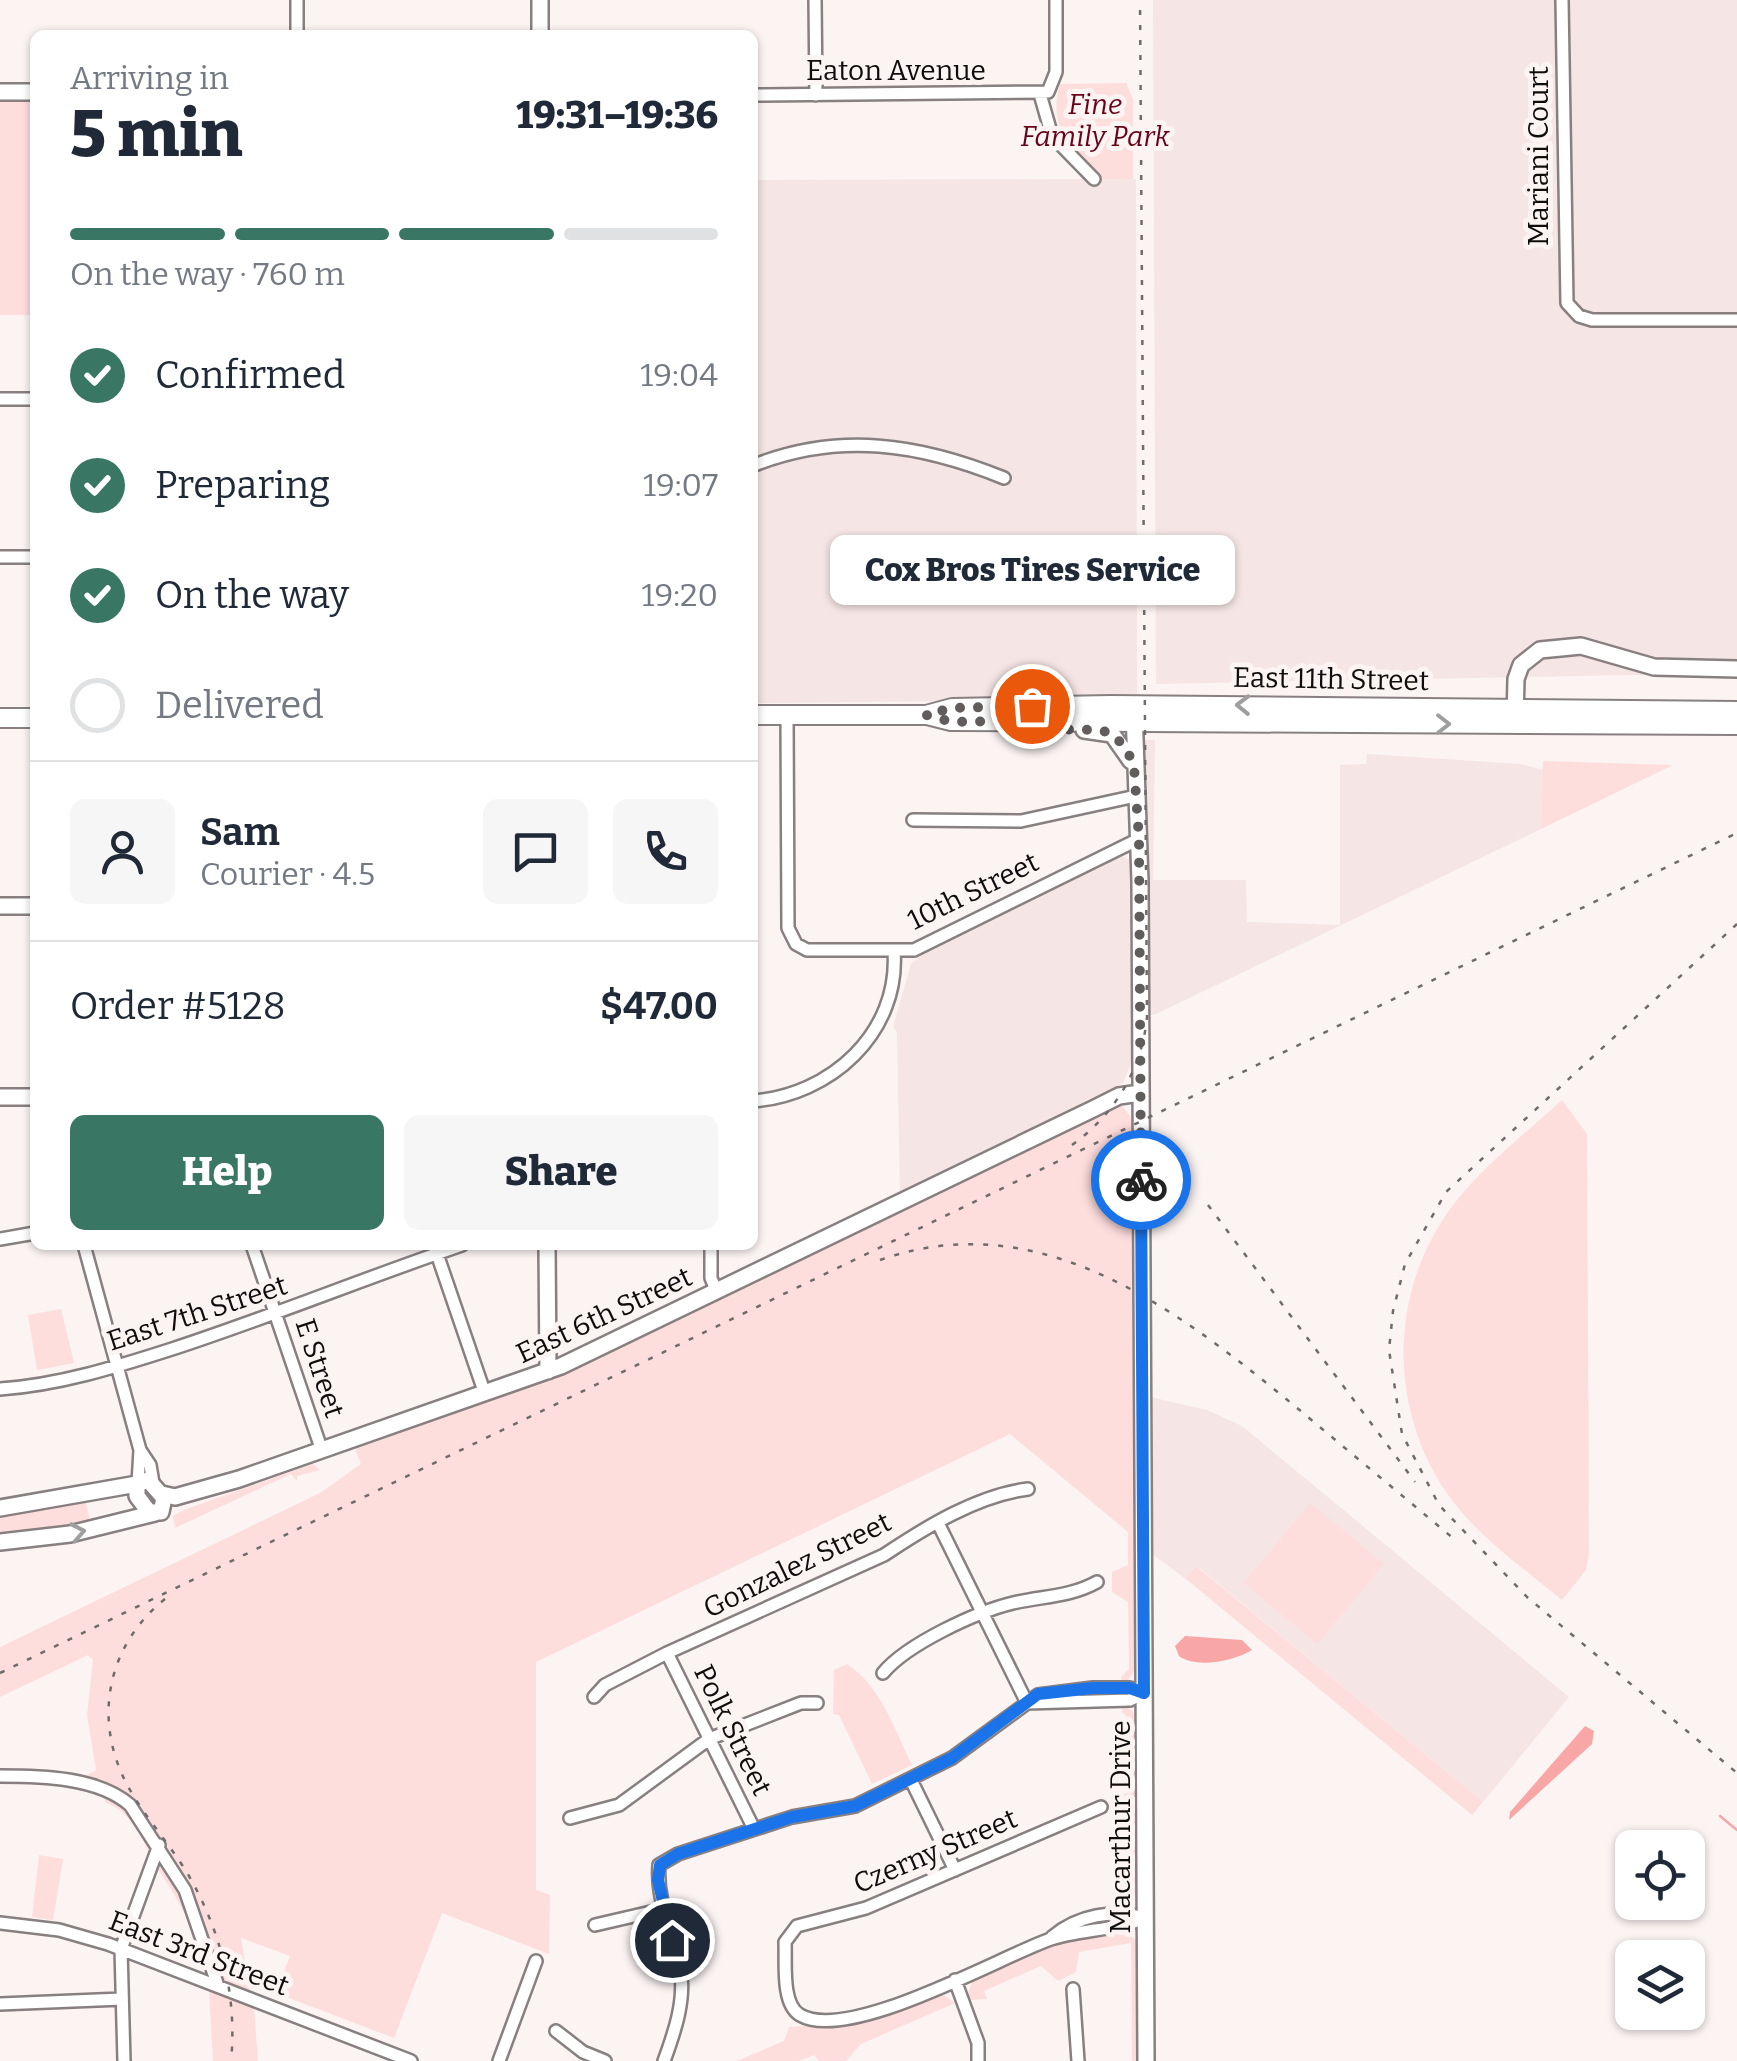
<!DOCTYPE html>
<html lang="en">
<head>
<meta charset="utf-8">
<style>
  body { margin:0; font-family:Bitter,serif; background:#f6f6f7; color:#1f2937; height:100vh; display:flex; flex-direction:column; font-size:38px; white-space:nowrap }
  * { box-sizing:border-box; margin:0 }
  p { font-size:32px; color:#747a83 }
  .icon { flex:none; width:55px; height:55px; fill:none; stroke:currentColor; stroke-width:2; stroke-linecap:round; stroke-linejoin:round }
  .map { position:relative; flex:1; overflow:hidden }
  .drawer { position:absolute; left:30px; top:30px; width:728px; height:1220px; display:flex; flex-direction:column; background:#fff; border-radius:15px; box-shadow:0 2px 8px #0004 }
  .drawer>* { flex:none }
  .fabs { position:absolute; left:1615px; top:1830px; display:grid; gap:20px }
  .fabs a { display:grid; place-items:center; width:90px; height:90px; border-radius:15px; background:#fff; box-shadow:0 2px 8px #0004; font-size:50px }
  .pin { position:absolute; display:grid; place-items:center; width:85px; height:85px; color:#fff; margin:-42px; border:5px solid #fff; border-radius:50%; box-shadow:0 2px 10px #0007 }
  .courier { position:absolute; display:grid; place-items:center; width:100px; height:100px; margin:-50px; border:8px solid #1a73e8; border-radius:50%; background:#fff; color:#222; box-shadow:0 2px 12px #0007 }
  .bubble { position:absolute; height:70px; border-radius:15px; background:#fff; box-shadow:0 2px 8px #0004; font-size:32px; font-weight:800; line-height:70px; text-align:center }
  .head em { font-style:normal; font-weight:800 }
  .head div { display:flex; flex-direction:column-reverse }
  .head { display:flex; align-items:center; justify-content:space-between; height:170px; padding:0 40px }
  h1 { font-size:65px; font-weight:800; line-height:75px }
  .bar { display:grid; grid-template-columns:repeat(4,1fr); gap:15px 10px; align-content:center; height:120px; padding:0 40px }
  .bar i { height:12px; border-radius:8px; background:#e0e1e3 }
  .bar .active { background:#397764 }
  .bar p { grid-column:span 4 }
  .line { display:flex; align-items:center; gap:25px; padding:0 40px; border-top:2px solid #e0e1e3 }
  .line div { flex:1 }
  .round { display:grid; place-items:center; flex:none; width:105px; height:105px; border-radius:15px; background:#f6f6f7 }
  ol { padding:0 40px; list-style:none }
  li { display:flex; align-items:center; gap:30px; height:110px }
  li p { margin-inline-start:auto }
  li .icon { padding:10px; border-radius:50%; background:#397764; color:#fff; stroke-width:4 }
  li:last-child { color:#747a83 }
  li i { width:55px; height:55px; border:5px solid #e0e1e3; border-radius:50% }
  .primary-button { display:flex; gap:20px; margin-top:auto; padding:20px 40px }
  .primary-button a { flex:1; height:115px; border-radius:15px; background:#397764; color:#fff; font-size:40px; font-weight:800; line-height:115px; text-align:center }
  .primary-button a+a { background:#f6f6f7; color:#1f2937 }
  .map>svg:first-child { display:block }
  .built { fill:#f5e5e4 }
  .green { fill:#fedddd }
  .water { fill:#f9a6a6 }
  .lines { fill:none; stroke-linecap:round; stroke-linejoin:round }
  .stream { stroke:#f9a6a6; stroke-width:2.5 }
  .street-casing { stroke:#888080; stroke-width:16 }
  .secondary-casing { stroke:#888080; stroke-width:20 }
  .primary-casing { stroke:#888080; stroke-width:22 }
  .street { stroke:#fff; stroke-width:11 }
  .secondary { stroke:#fff; stroke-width:15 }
  .primary { stroke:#fff; stroke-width:18 }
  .rail { stroke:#706b6b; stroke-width:2.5; stroke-dasharray:5 10; stroke-linecap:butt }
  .oneway { stroke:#9f9e9e }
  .done { stroke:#615d5d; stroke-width:10; stroke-dasharray:0 18 }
  .route { stroke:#1a73e8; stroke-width:12 }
  .labels { text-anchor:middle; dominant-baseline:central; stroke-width:10; stroke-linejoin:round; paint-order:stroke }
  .street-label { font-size:28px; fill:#0e0c0c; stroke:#fcf3f3 }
  .park-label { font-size:28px; font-style:italic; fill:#670318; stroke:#fcf3f3 }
</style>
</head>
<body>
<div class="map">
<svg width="1737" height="2061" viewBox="0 0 1737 2061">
  <rect width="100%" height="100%" fill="#fcf3f3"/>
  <!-- built -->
  <path class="built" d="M1153,0H1737V673L1156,684Z
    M1136,179L1137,699L753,703L752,180Z
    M1144,740H1155L1153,880H1246L1247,922L1340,925V765L1366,764L1367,754L1520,764L1543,770L1541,829L1156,1014L1145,1016Z
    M1122,856L1130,861L1131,1063L1123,1083L900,1192L897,1032L893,1027L911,964L931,948Z
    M1150,1397L1207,1410L1242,1426L1569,1697L1483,1802L1197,1566L1186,1579L1152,1554Z"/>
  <!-- green -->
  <path class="green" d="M1126,83L1133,99V179H1102C1072,149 1047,129 1060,84Z
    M0,102H35V315H0Z
    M1543,761L1671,765V766L1541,829Z
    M1562,1100L1587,1134L1589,1553L1586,1570L1562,1600C1527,1571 1488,1544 1459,1509C1386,1420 1385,1290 1457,1200C1487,1163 1527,1132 1562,1100Z
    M1122,1106L1132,1119L1134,1671L1127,1682L1122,1683L1121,1677L1129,1669L1128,1602L1112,1592V1572L1128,1565V1532L1010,1434L536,1662V1890L550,1895L549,1954L442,1913L394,2038L276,1993L290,1956L241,1938L250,1992L205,1972C198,1930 177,1899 157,1867C140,1839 138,1816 105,1802L103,1781L84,1777L96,1770L87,1715L93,1660L88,1655L0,1697V1647L320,1493L361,1464L355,1449L560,1376Z
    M61,1309L74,1363L37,1370L28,1315Z
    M313,1464L320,1470L297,1476V1481L291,1474L175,1528L173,1516L186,1509Z
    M85,1499L91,1525L0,1537V1511Z
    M1310,1503L1384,1564L1317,1644L1244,1583Z
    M1196,1566L1483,1802L1472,1815L1186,1579Z
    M847,1664C881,1687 893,1726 912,1765L872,1784L839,1715L833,1714L834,1670Z
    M1123,1705L1133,1711L1135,1719L1136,1895L1132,1905L1124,1908L1130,1894V1824L1114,1811V1801L1129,1791L1130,1720L1122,1712Z
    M39,1855L63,1859L53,1920L32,1917Z
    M1129,1931L1137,1943V2061H1132L1131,1943L1079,1952L1076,1972L1058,1981L1041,1966L984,1991L987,1999L971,2000L968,1993L974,1977C1020,1958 1078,1926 1129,1931Z
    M209,1991L254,2007L258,2061H213Z
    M940,1993L955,2003L861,2044L846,2061H819L814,2055L799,2061H737L784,2041L789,2027L862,2022Z"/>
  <!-- water -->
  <path class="water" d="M1185,1636L1242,1640L1252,1650C1234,1661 1197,1669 1179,1656L1175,1646Z
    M1585,1726L1594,1731L1592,1744L1509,1820L1510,1812Z"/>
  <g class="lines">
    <!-- stream -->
    <path class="stream" d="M1720,1816L1737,1830"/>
    <!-- street casing -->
    <g class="street-casing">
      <path id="street" d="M297,0V35
        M815,0L816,95
        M1562,0L1567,303L1579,316L1592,320H1737
        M1040,94L1052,136L1094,179
        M752,95L1048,92L1056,72V0
        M0,399H35
        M752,466C839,431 920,444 1004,478
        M0,557H35
        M787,715L788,928L796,944L807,950H914L1139,839
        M913,820L1021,821L1136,796
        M752,1101C830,1096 900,1033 894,951
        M0,1239L35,1233
        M84,1245L140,1450L138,1483
        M252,1245L322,1451
        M434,1245L485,1394
        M711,1245V1278L716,1290
        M0,1389C59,1385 116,1367 172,1349C270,1317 365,1278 462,1245
        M140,1450L150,1465L153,1483
        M938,1523L1027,1703
        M667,1653L754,1829
        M883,1673C907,1644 976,1612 1013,1603C1043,1596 1070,1597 1097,1582
        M594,1697L605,1685L667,1653L884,1555C926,1527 978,1495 1028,1489
        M1027,1703L1130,1700L1144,1693
        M0,1776C41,1776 98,1777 130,1805L185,1890L218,1986
        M911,1780L955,1870
        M1101,1807L866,1908L797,1926L785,1942C786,1962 781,2004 800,2015C848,2043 996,1959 1048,1940C1079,1929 1115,1931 1145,1918
        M570,1818L619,1805L709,1739L801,1703H817
        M0,1923L59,1930L108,1944L411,2061
        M595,1925L664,1909
        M1052,1937C1078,1915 1113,1909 1145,1918
        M955,1980L978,2043V2061
        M1073,1989L1078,2061
        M0,2004L122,1999
        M556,2031L583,2052L605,2061
        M124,2061L121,1949L159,1845
        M499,2061L536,1961
        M664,2061C675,2031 686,1999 680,1967C673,1933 656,1900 659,1865L678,1854L792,1817L855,1806L952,1758L1038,1695L1093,1688H1130L1144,1693"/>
    </g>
    <!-- secondary casing -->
    <g class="secondary-casing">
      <path id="secondary" d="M540,0V35
        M0,92H35
        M1134,710L1140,881L1146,2061
        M1515,720L1516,679L1521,665L1540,650L1581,646L1654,667L1737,669
        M1084,730L1112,734L1131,761
        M0,906H35
        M0,1097H35
        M547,1245L548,1371
        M148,1480L164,1498L161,1512H149L137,1496V1484Z
        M162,1494L175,1497L239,1479L561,1366L1093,1109L1119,1096L1140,1093
        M0,1508L137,1484
        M0,1542L70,1534L155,1513"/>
    </g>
    <!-- primary casing -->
    <g class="primary-casing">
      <path id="primary" d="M752,715H926L952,708L1111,705L1737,711
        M927,715L951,721L1737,725
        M0,718H35"/>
    </g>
    <!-- street -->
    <use href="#street" class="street"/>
    <!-- secondary -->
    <use href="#secondary" class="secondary"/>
    <!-- primary -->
    <use href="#primary" class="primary"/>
    <!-- rail -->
    <path class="rail" d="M1737,924L1446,1192L1405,1264L1393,1311L1389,1350L1402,1434L1439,1505L1527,1597L1737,1773
      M1072,1145C1115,1114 1142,1069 1147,1017L1140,0
      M1208,1205L1415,1482
      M880,1260C1044,1202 1184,1315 1302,1412C1353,1455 1404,1497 1454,1539
      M165,1599C105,1647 92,1724 130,1790C149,1823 176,1851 194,1885C223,1939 237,2000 231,2061
      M0,1673L1737,833"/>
  </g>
  <!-- one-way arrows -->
  <defs><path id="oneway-chevron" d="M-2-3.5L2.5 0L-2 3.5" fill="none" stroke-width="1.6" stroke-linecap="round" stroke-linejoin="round" transform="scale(2.5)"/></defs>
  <g class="oneway">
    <use href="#oneway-chevron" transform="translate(1243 705) rotate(-179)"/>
    <use href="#oneway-chevron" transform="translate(1443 724)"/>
    <use href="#oneway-chevron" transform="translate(78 1532) rotate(-11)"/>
  </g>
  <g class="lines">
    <!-- done -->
    <path class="done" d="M1032,706L952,708L926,715L952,722L1011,721L1038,729L1100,730L1112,734L1126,748L1134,766L1139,839L1141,1180"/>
    <!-- route -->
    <path class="route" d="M672,1940L658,1880L660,1865L678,1854L792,1817L855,1806L952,1758L1038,1694L1093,1688H1130L1144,1693L1141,1180"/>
  </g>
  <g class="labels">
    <!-- street labels -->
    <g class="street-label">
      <text x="896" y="70">Eaton Avenue</text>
      <text transform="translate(1538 156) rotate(-90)">Mariani Court</text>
      <text transform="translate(1331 679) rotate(1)">East 11th Street</text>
      <text transform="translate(973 891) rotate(-26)">10th Street</text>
      <text transform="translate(197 1313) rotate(-18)">East 7th Street</text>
      <text transform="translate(604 1315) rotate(-25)">East 6th Street</text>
      <text transform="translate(320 1368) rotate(72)">E Street</text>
      <text transform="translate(797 1565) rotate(-26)">Gonzalez Street</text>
      <text transform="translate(733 1730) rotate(64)">Polk Street</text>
      <text transform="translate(1120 1827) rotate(-90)">Macarthur Drive</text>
      <text transform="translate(935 1851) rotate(-23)">Czerny Street</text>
      <text transform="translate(199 1953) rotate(21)">East 3rd Street</text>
    </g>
    <!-- park labels -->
    <g class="park-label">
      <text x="1095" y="104">Fine<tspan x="1095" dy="32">Family Park</tspan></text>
    </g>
  </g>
</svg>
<div class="fabs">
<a><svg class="icon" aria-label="locate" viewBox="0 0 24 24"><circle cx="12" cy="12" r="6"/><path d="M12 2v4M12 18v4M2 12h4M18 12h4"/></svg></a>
<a><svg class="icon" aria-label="layers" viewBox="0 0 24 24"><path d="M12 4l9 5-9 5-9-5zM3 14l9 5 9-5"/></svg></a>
</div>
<div class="pin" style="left:1032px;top:706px;background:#ea580c"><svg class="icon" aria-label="bag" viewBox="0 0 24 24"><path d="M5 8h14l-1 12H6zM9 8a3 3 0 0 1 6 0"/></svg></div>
<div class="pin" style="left:672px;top:1940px;background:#1f2937"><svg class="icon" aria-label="home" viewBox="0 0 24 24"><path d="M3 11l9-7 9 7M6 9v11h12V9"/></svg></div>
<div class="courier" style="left:1141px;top:1180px"><svg class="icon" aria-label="bike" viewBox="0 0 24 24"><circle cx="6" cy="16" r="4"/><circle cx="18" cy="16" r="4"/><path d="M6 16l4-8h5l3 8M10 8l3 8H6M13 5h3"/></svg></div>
<div class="bubble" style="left:830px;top:535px;width:405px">Cox Bros Tires Service</div>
<section class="drawer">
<div class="head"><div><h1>5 min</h1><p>Arriving in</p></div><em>19:31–19:36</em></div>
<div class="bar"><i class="active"></i><i class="active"></i><i class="active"></i><i></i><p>On the way · 760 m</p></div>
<ol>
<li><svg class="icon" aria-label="check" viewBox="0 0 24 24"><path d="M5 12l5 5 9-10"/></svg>Confirmed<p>19:04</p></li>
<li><svg class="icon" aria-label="check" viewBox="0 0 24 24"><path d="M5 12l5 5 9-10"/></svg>Preparing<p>19:07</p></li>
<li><svg class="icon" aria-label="check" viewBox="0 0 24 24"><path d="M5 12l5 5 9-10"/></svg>On the way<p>19:20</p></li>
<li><i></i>Delivered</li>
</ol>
<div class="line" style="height:180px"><a class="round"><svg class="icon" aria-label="person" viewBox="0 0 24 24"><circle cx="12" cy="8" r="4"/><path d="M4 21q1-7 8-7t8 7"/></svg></a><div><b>Sam</b><p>Courier · 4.5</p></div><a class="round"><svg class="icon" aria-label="chat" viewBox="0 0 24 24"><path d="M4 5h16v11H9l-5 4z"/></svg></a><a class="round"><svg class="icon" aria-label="phone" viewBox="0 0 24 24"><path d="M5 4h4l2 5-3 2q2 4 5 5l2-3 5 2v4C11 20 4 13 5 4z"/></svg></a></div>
<div class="line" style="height:130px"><div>Order #5128</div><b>$47.00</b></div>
<div class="primary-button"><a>Help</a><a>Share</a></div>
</section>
</div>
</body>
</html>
